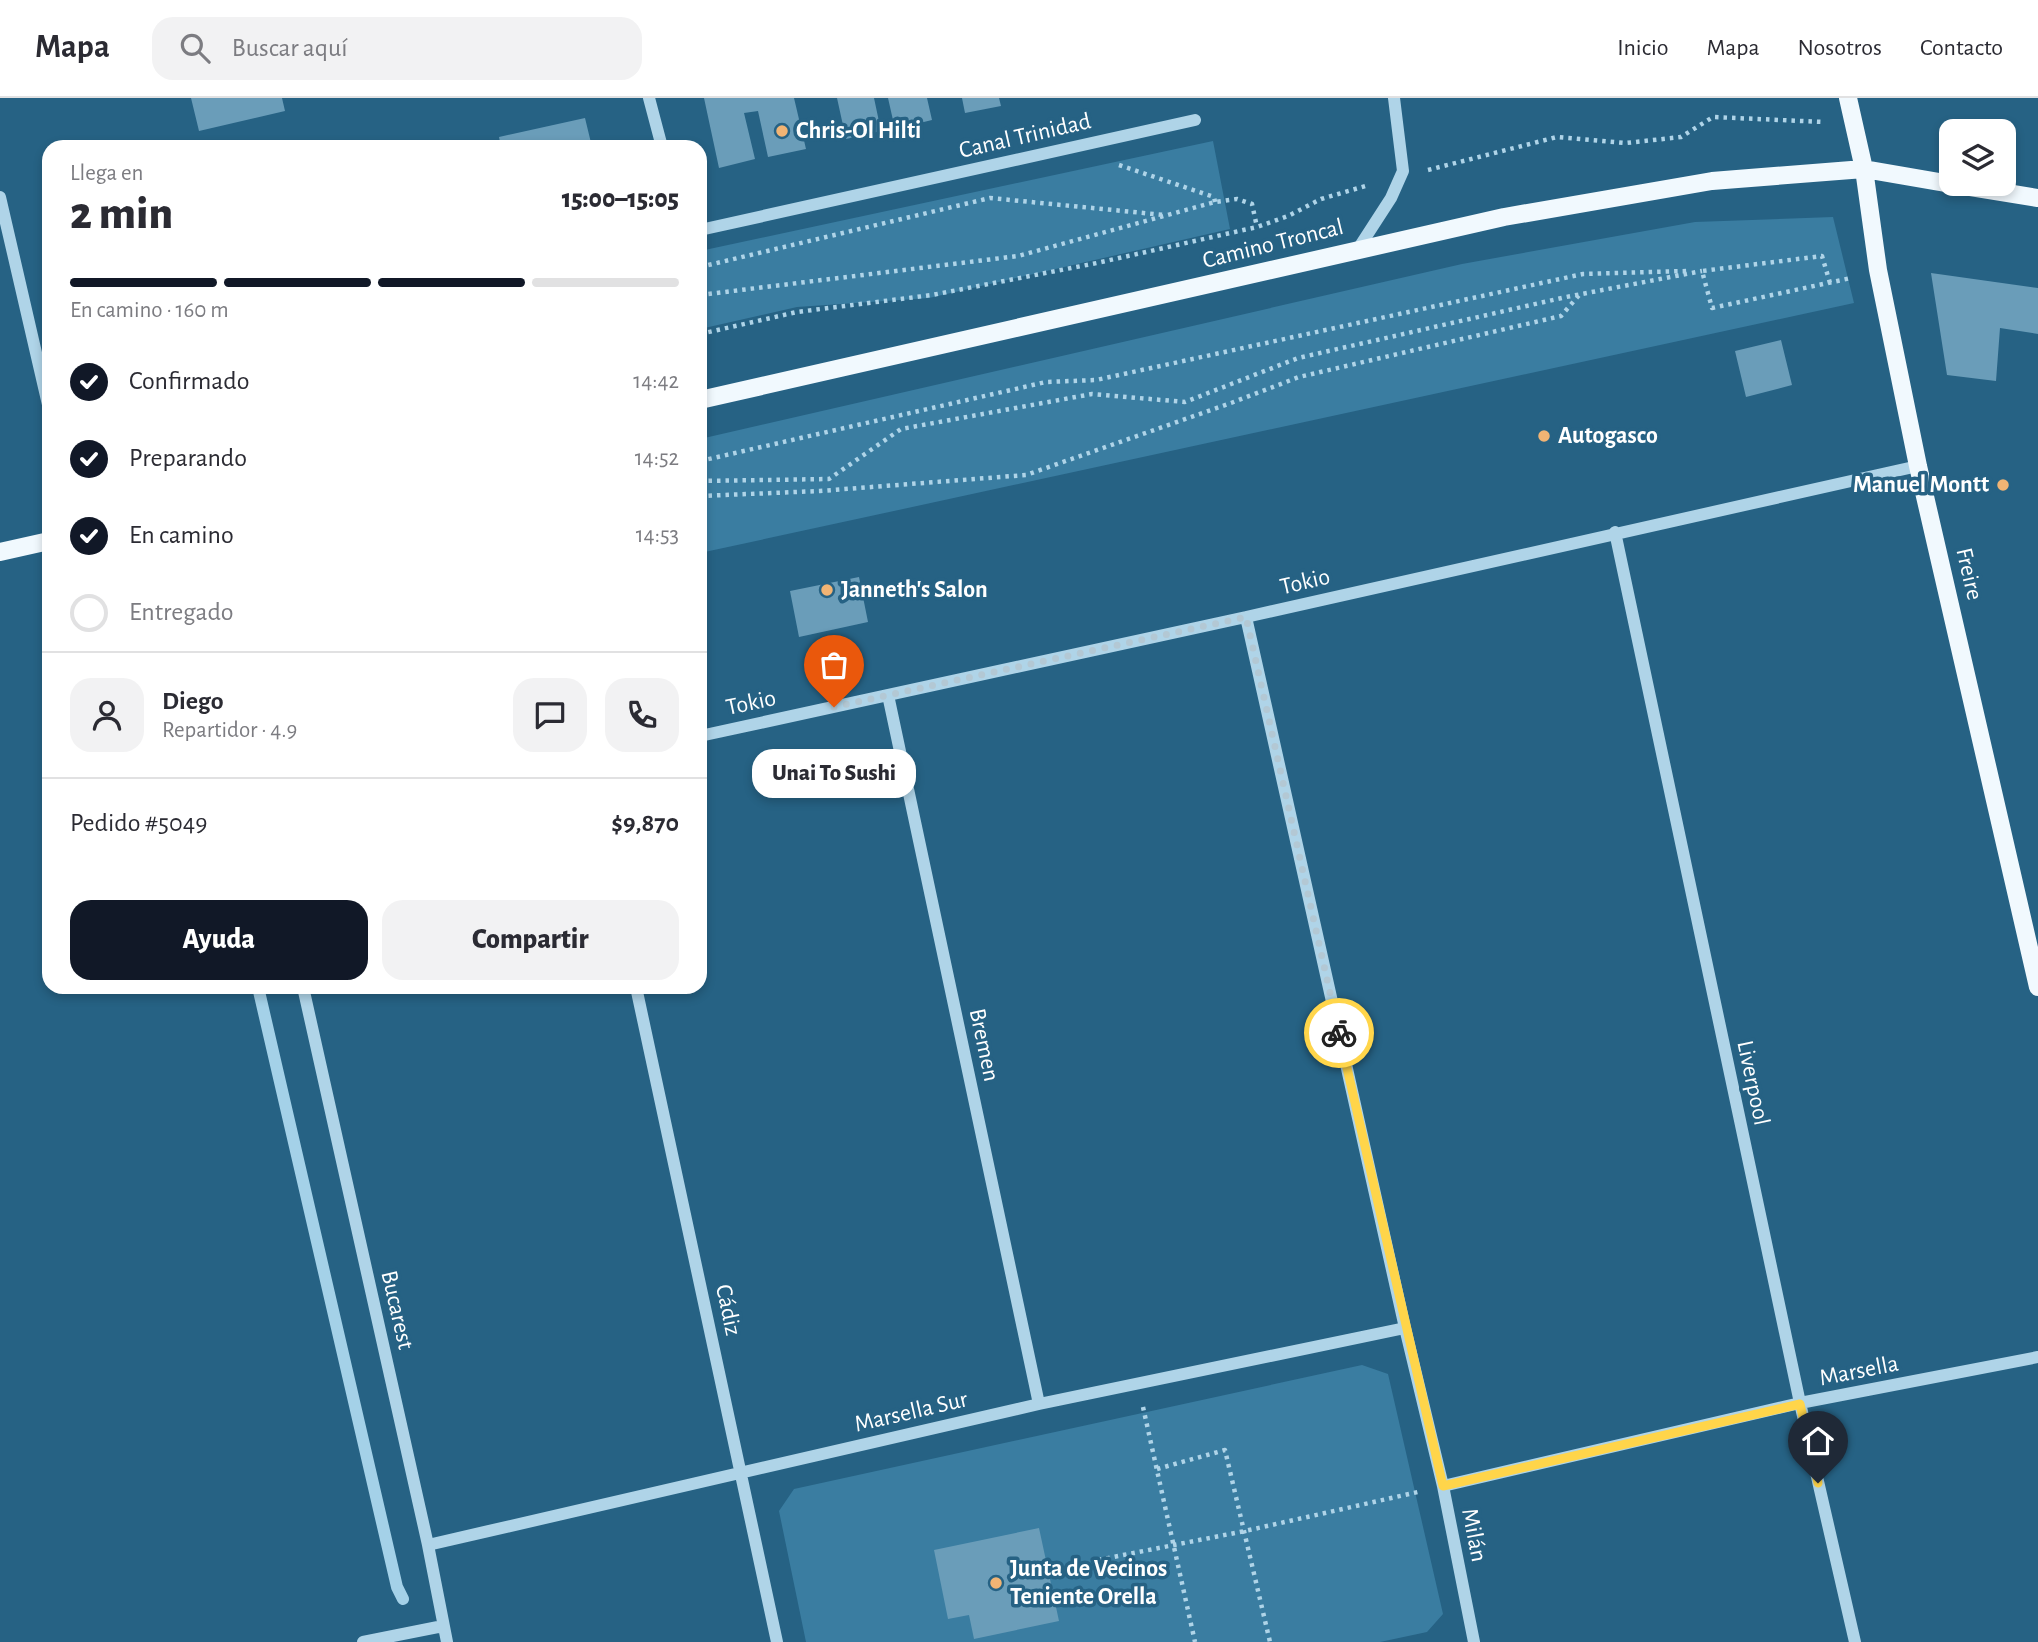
<!DOCTYPE html>
<html lang="es">
<head>
<meta charset="utf-8">
<style>
  body { margin:0; font-family:"Alegreya Sans",sans-serif; background:#f2f2f3; color:#2b2b33; height:100vh; display:flex; flex-direction:column; font-size:26px; white-space:nowrap }
  * { box-sizing:border-box; margin:0 }
  p { font-size:23px; color:#7c7c81 }
  .icon { flex:none; width:38px; height:38px; fill:none; stroke:currentColor; stroke-width:2; stroke-linecap:round; stroke-linejoin:round }
  .map { position:relative; flex:1; overflow:hidden }
  .sheet { position:absolute; left:42px; top:42px; width:665px; height:854px; display:flex; flex-direction:column; background:#fff; border-radius:21px; box-shadow:0 4px 10px #0003 }
  .sheet>* { flex:none }
  .tools { position:absolute; left:1939px; top:21px; display:grid; gap:14px }
  .tools a { display:grid; place-items:center; width:77px; height:77px; border-radius:14px; background:#fff; box-shadow:0 4px 10px #0003; font-size:35px }
  .pin { position:absolute; display:grid; place-items:center; width:60px; height:60px; color:#fff; margin:-72px -30px; border-radius:50% 50% 50% 0; rotate:-45deg; box-shadow:0 0 7px #0007 }
  .pin .icon { rotate:45deg }
  .courier { position:absolute; display:grid; place-items:center; width:70px; height:70px; margin:-35px; border:5px solid #ffd54a; border-radius:50%; background:#fff; color:#222; box-shadow:0 2px 9px #0007 }
  .bubble { position:absolute; height:49px; border-radius:21px; background:#fff; box-shadow:0 4px 10px #0003; font-size:23px; font-weight:800; line-height:49px; text-align:center }
  .headline em { font-style:normal; font-weight:800 }
  .headline div { display:flex; flex-direction:column-reverse }
  .headline { display:flex; align-items:center; justify-content:space-between; height:119px; padding:0 28px }
  h1 { font-size:46px; font-weight:800; line-height:52px }
  .bar { display:grid; grid-template-columns:repeat(4,1fr); gap:10px 7px; align-content:center; height:84px; padding:0 28px }
  .bar i { height:9px; border-radius:5px; background:#e1e1e2 }
  .bar .on { background:#111827 }
  .bar p { grid-column:span 4 }
  .line { display:flex; align-items:center; gap:18px; padding:0 28px; border-top:2px solid #e1e1e2 }
  .line div { flex:1 }
  .round { display:grid; place-items:center; flex:none; width:74px; height:74px; border-radius:21px; background:#f2f2f3 }
  ol { padding:0 28px; list-style:none }
  li { display:flex; align-items:center; gap:21px; height:77px }
  li p { margin-inline-start:auto }
  li .icon { padding:7px; border-radius:50%; background:#111827; color:#fff; stroke-width:4 }
  li:last-child { color:#7c7c81 }
  li i { width:38px; height:38px; border:4px solid #e1e1e2; border-radius:50% }
  .primary-button { display:flex; gap:14px; margin-top:auto; padding:14px 28px }
  .primary-button a { flex:1; height:80px; border-radius:21px; background:#111827; color:#fff; font-size:28px; font-weight:800; line-height:80px; text-align:center }
  .primary-button a+a { background:#f2f2f3; color:#2b2b33 }
  header { display:flex; align-items:center; gap:42px; box-sizing:border-box; height:98px; padding:0 35px; background:#fff; border-bottom:2px solid #e1e1e2 }
  header strong { font-size:33px }
  nav { display:flex; gap:38px; margin-inline-start:auto; font-size:24px }
  .search { width:490px; height:63px; background:#f2f2f3; display:flex; align-items:center; gap:18px; box-sizing:border-box; padding:0 24px; border-radius:21px; color:#7c7c81; font-size:26px }
  .map>svg:first-child { display:block }
  .green { fill:#3a7da1 }
  .lines { fill:none; stroke-linecap:round; stroke-linejoin:round }
  .stream { stroke:#a4d1e8; stroke-width:12 }
  .building { fill:#6a9db9 }
  .path { stroke:#afd4e8; stroke-width:4.5; stroke-dasharray:3.5 5; stroke-linecap:butt }
  .minor { stroke:#afd4e8; stroke-width:12 }
  .major { stroke:#f1f9fe; stroke-width:18 }
  .done { stroke:#b3c8d4; stroke-width:7; stroke-dasharray:0 12.6 }
  .route { stroke:#ffd54a; stroke-width:9 }
  .poi-dot { fill:#f1b474; stroke:#266284; stroke-width:2.5 }
  .labels { text-anchor:middle; dominant-baseline:central; stroke-width:7; stroke-linejoin:round; paint-order:stroke }
  .poi-label { font-size:24px; font-weight:bold; fill:#fff; stroke:#266284; text-anchor:start }
  .street-label { font-size:24px; fill:#fff; stroke:#266284 }
</style>
</head>
<body>
<header>
<strong>Mapa</strong>
<div class="search"><svg class="icon" aria-label="search" viewBox="0 0 24 24"><circle cx="10" cy="10" r="6"/><path d="M15 15l6 6"/></svg>Buscar aquí</div>
<nav><a>Inicio</a><a>Mapa</a><a>Nosotros</a><a>Contacto</a></nav>
</header>
<div class="map">
<svg width="2038" height="1544" viewBox="0 0 2038 1544">
  <rect width="100%" height="100%" fill="#266284"/>
  <!-- green -->
  <path class="green" d="M1213,43L1230,131L929,200L797,209L700,231V153Z
    M1833,119L1854,205L700,455V341L1462,166L1695,124Z
    M1362,1267L1388,1276L1443,1516L1427,1534L1380,1544H806L779,1413L794,1391Z"/>
  <g class="lines">
    <!-- stream -->
    <path class="stream" d="M258,889L397,1489L403,1501"/>
  </g>
  <!-- building -->
  <path class="building" d="M191,0H282L285,13L199,33Z
    M704,0H794L806,51L768,59L758,13L744,15L755,61L719,70Z
    M837,0H874L881,33L846,41Z
    M888,0H927L932,22L895,31Z
    M962,0H999L1001,8L965,15Z
    M585,20L592,49H501L499,39Z
    M1931,175L2038,190V236L2000,230L1996,283L1947,277Z
    M1781,242L1792,287L1746,299L1735,253Z
    M859,479L868,524L799,539L790,493Z
    M1039,1430L1059,1523L974,1541L969,1517L948,1521L934,1452Z"/>
  <g class="lines">
    <!-- path -->
    <path class="path" d="M1119,67L1214,99L1215,104
      M1428,72L1557,39L1626,45L1681,39L1713,19L1825,24
      M700,169L990,100L1164,117
      M1830,185L1822,158L1702,173L1712,210L1851,180
      M700,197L1018,158L1215,104L1237,101L1252,106L1257,129
      M700,236L797,214L932,197L1097,165L1257,129L1288,118L1321,101L1369,87
      M700,363L1046,284L1096,282L1583,176L1687,173
      M700,383L829,381L901,331L1092,296L1185,304L1298,260L1566,199L1702,173
      M700,398L820,393L1026,377L1231,305L1299,279L1561,218L1580,196
      M1143,1309L1195,1544
      M1157,1371L1225,1352L1270,1544
      M1098,1462L1245,1433L1418,1394"/>
    <!-- minor -->
    <path class="minor" d="M649,0L662,49
      M0,99L49,311
      M700,132L1195,22
      M1358,151L1391,100L1403,73L1394,0
      M1615,434L1800,1305L1855,1544
      M1246,519L1405,1230L1443,1388L1474,1544
      M888,597L1039,1306
      M700,638L1246,519L1918,368
      M303,889L428,1447L447,1544
      M636,889L777,1544
      M1443,1388L1800,1305L2038,1259
      M428,1447L1039,1306L1405,1230
      M363,1544L443,1528"/>
    <!-- major -->
    <path class="major" d="M1848,0L1864,71L1878,172L1918,368L2038,889
      M1952,86L2038,100
      M700,302L1504,119L1712,83L1864,71L1951,86
      M0,454L49,443"/>
  </g>
  <g class="lines">
    <!-- done -->
    <path class="done" d="M834,609L1246,519L1339,935"/>
    <!-- route -->
    <path class="route" d="M1339,935L1443,1388L1800,1306L1818,1385"/>
  </g>
  <!-- markers -->
  <g class="poi-dot">
    <circle cx="782" cy="33" r="7"/>
    <circle cx="1544" cy="338" r="7"/>
    <circle cx="2003" cy="387" r="7"/>
    <circle cx="827" cy="492" r="7"/>
    <circle cx="996" cy="1485" r="7"/>
  </g>
  <g class="labels">
    <!-- poi labels -->
    <g class="poi-label">
      <text x="796" y="33">Chris-Ol Hilti</text>
      <text x="1558" y="338">Autogasco</text>
      <text x="1989" y="387" text-anchor="end">Manuel Montt</text>
      <text x="841" y="492">Janneth's Salon</text>
      <text x="1010" y="1471">Junta de Vecinos<tspan x="1010" dy="28">Teniente Orella</tspan></text>
    </g>
    <!-- street labels -->
    <g class="street-label">
      <text transform="translate(1025 38) rotate(-13)">Canal Trinidad</text>
      <text transform="translate(1273 146) rotate(-14)">Camino Troncal</text>
      <text transform="translate(1969 476) rotate(77)">Freire</text>
      <text transform="translate(1305 484) rotate(-13)">Tokio</text>
      <text transform="translate(751 605) rotate(-12)">Tokio</text>
      <text transform="translate(984 947) rotate(78)">Bremen</text>
      <text transform="translate(1753 985) rotate(78)">Liverpool</text>
      <text transform="translate(397 1212) rotate(77)">Bucarest</text>
      <text transform="translate(728 1212) rotate(78)">Cádiz</text>
      <text transform="translate(1859 1273) rotate(-11)">Marsella</text>
      <text transform="translate(911 1314) rotate(-13)">Marsella Sur</text>
      <text transform="translate(1474 1437) rotate(79)">Milán</text>
    </g>
  </g>
</svg>
<div class="tools">
<a><svg class="icon" aria-label="layers" viewBox="0 0 24 24"><path d="M12 4l9 5-9 5-9-5zM3 14l9 5 9-5"/></svg></a>
</div>
<div class="pin" style="left:834px;top:609px;background:#ea580c"><svg class="icon" aria-label="bag" viewBox="0 0 24 24"><path d="M5 8h14l-1 12H6zM9 8a3 3 0 0 1 6 0"/></svg></div>
<div class="pin" style="left:1818px;top:1385px;background:#1f2937"><svg class="icon" aria-label="home" viewBox="0 0 24 24"><path d="M3 11l9-7 9 7M6 9v11h12V9"/></svg></div>
<div class="courier" style="left:1339px;top:935px"><svg class="icon" aria-label="bike" viewBox="0 0 24 24"><circle cx="6" cy="16" r="4"/><circle cx="18" cy="16" r="4"/><path d="M6 16l4-8h5l3 8M10 8l3 8H6M13 5h3"/></svg></div>
<div class="bubble" style="left:752px;top:651px;width:164px">Unai To Sushi</div>
<section class="sheet">
<div class="headline"><div><h1>2 min</h1><p>Llega en</p></div><em>15:00–15:05</em></div>
<div class="bar"><i class="on"></i><i class="on"></i><i class="on"></i><i></i><p>En camino · 160 m</p></div>
<ol>
<li><svg class="icon" aria-label="check" viewBox="0 0 24 24"><path d="M5 12l5 5 9-10"/></svg>Confirmado<p>14:42</p></li>
<li><svg class="icon" aria-label="check" viewBox="0 0 24 24"><path d="M5 12l5 5 9-10"/></svg>Preparando<p>14:52</p></li>
<li><svg class="icon" aria-label="check" viewBox="0 0 24 24"><path d="M5 12l5 5 9-10"/></svg>En camino<p>14:53</p></li>
<li><i></i>Entregado</li>
</ol>
<div class="line" style="height:126px"><a class="round"><svg class="icon" aria-label="person" viewBox="0 0 24 24"><circle cx="12" cy="8" r="4"/><path d="M4 21q1-7 8-7t8 7"/></svg></a><div><b>Diego</b><p>Repartidor · 4.9</p></div><a class="round"><svg class="icon" aria-label="chat" viewBox="0 0 24 24"><path d="M4 5h16v11H9l-5 4z"/></svg></a><a class="round"><svg class="icon" aria-label="phone" viewBox="0 0 24 24"><path d="M5 4h4l2 5-3 2q2 4 5 5l2-3 5 2v4C11 20 4 13 5 4z"/></svg></a></div>
<div class="line" style="height:91px"><div>Pedido #5049</div><b>$9,870</b></div>
<div class="primary-button"><a>Ayuda</a><a>Compartir</a></div>
</section>
</div>
</body>
</html>
